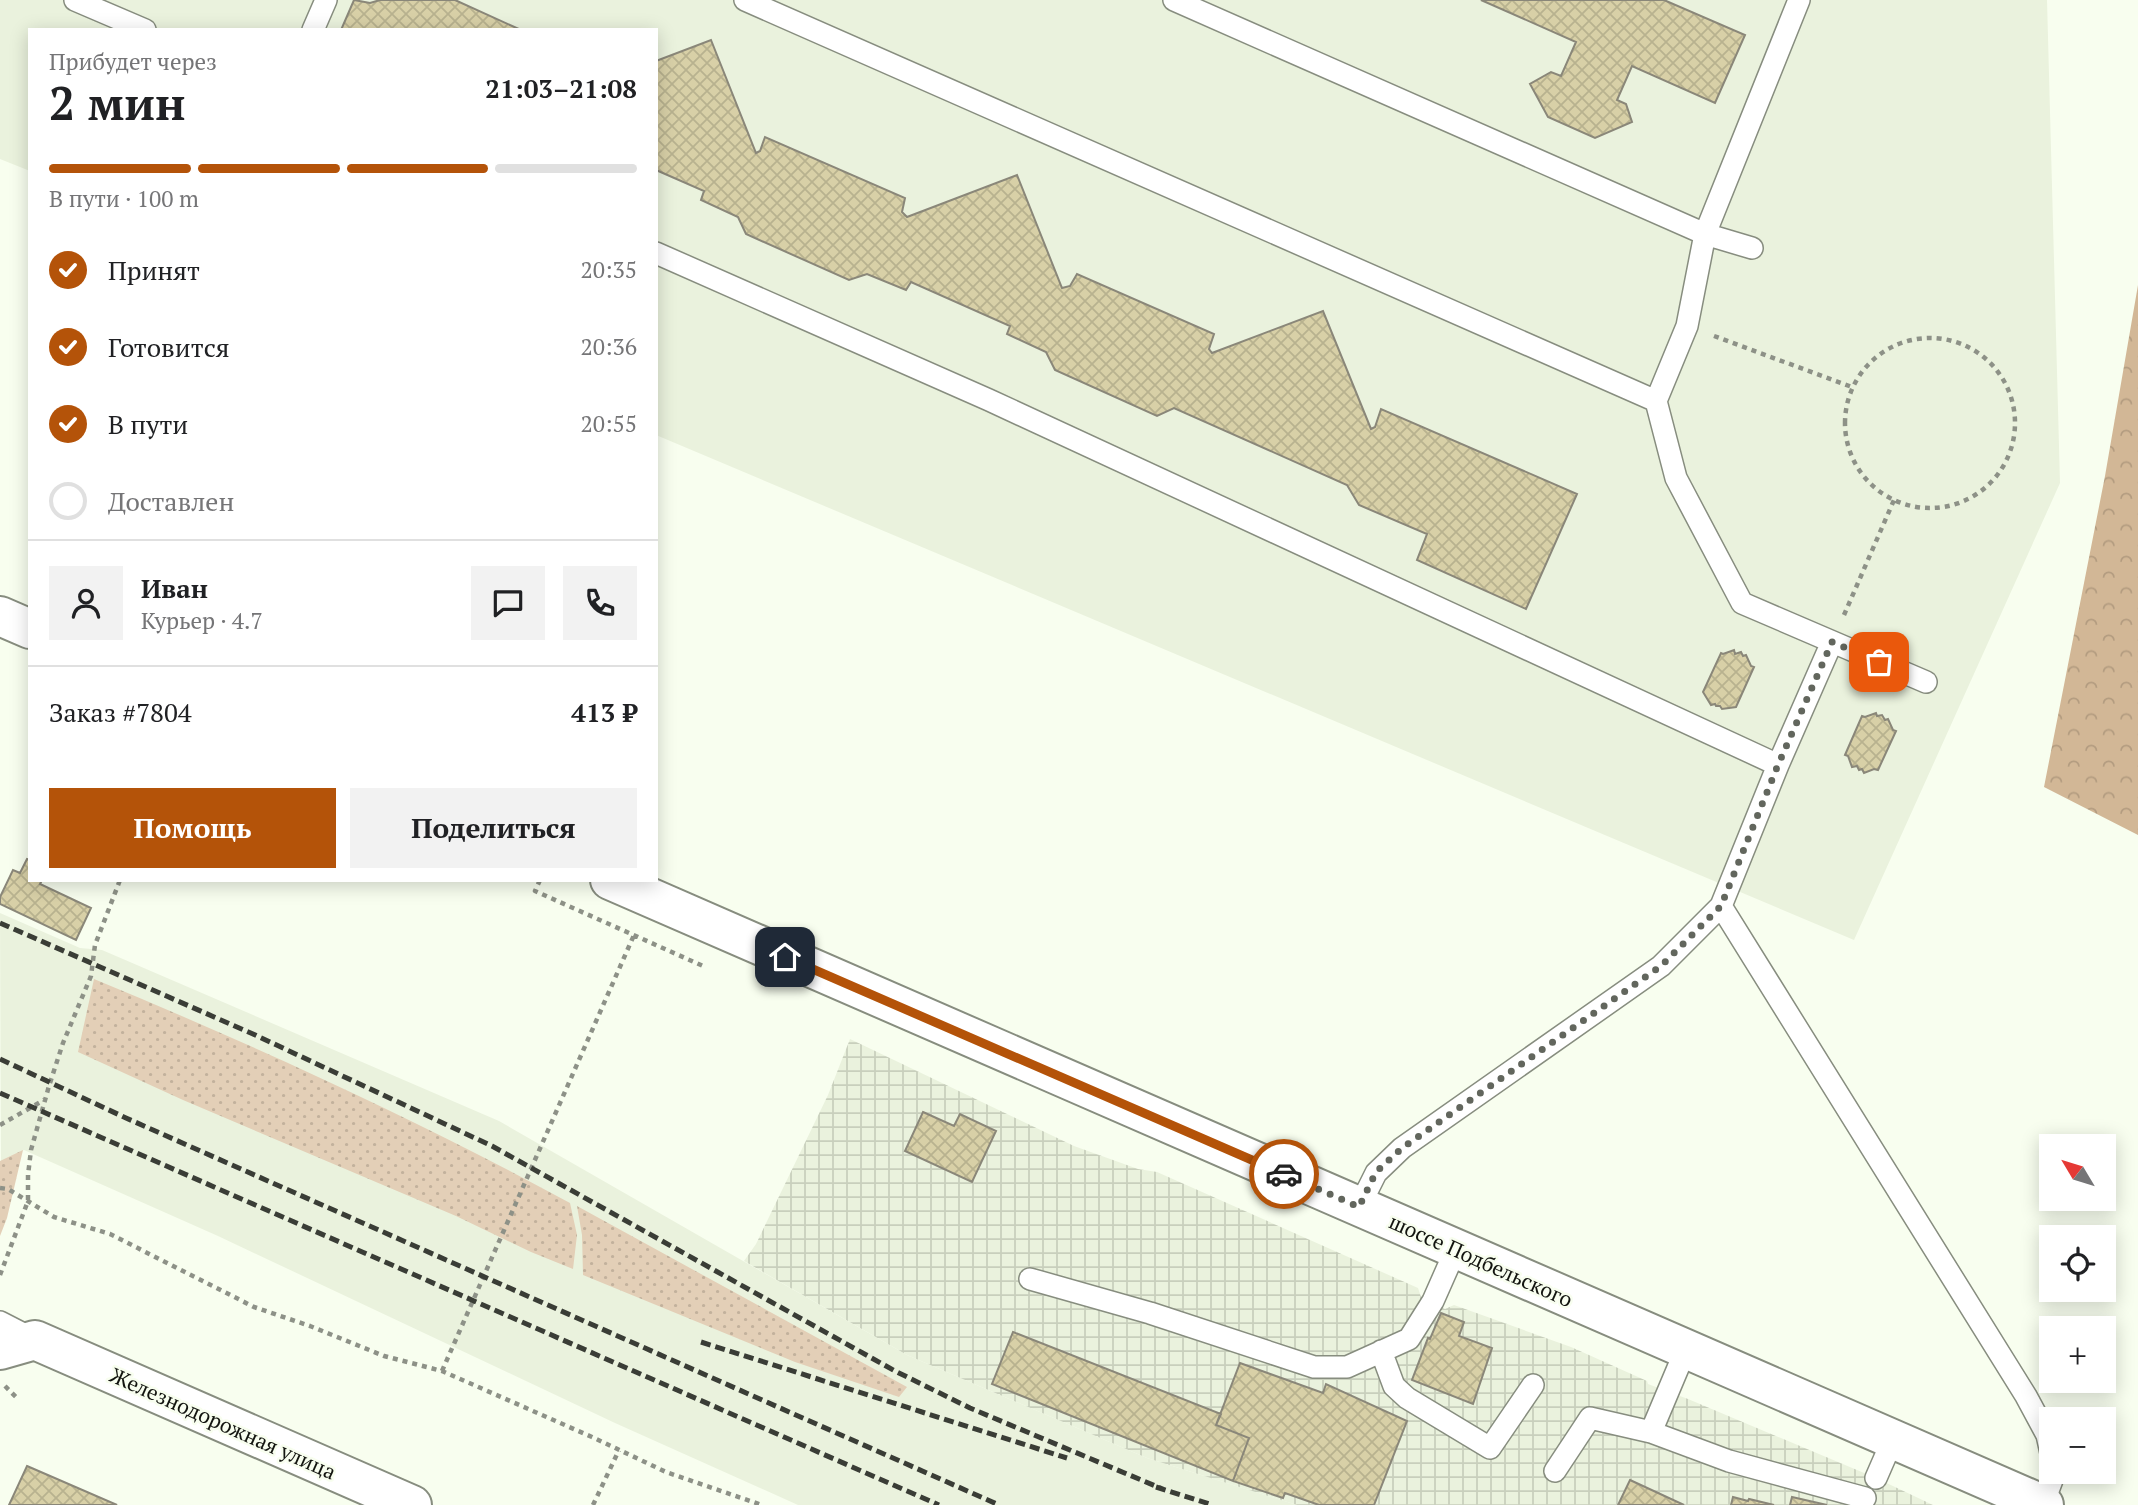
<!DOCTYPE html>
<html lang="ru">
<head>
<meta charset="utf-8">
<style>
  body { margin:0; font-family:"PT Serif",serif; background:#f2f2f2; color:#202124; height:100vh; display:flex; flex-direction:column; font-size:26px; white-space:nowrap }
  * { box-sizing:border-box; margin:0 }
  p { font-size:23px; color:#757577 }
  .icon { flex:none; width:38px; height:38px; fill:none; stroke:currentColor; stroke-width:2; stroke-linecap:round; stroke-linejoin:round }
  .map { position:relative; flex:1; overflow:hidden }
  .panel { position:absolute; left:28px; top:28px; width:630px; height:854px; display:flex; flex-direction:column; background:#fff; border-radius:0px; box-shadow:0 4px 18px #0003 }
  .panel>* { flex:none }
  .needle { width:46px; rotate:308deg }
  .buttons { position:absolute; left:2039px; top:1134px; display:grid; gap:14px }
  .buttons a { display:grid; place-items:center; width:77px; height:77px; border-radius:0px; background:#fff; box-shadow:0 4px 18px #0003; font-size:35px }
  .pin { position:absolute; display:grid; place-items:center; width:60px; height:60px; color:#fff; margin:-30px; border-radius:14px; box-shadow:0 4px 10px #0006 }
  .courier { position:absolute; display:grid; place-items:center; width:70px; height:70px; margin:-35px; border:5px solid #b45309; border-radius:50%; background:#fff; color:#222; box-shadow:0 2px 9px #0007 }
  .overview em { font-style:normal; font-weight:600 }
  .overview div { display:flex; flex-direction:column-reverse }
  .overview { display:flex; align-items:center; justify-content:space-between; height:119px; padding:0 21px }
  h1 { font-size:46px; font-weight:600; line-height:52px }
  .bar { display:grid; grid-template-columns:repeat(4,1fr); gap:10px 7px; align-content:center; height:84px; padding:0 21px }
  .bar i { height:9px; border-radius:5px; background:#e0e0e0 }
  .bar .current { background:#b45309 }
  .bar p { grid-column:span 4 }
  .line { display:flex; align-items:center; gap:18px; padding:0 21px; border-top:2px solid #e0e0e0 }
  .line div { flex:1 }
  .round { display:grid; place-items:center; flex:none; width:74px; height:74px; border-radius:0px; background:#f2f2f2 }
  ol { padding:0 21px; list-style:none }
  li { display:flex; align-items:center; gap:21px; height:77px }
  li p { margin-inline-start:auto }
  li .icon { padding:7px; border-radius:50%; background:#b45309; color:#fff; stroke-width:4 }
  li:last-child { color:#757577 }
  li i { width:38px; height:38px; border:4px solid #e0e0e0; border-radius:50% }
  .primary-button { display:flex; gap:14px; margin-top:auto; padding:14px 21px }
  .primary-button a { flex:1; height:80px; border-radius:0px; background:#b45309; color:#fff; font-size:28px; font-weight:600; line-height:80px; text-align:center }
  .primary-button a+a { background:#f2f2f2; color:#202124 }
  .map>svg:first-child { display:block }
  .built { fill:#eaf2dd }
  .industrial { fill:url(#industrial-grid) }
  .grass { fill:url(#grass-dots) }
  .forest { fill:url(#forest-crowns) }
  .building { fill:url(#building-cross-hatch); stroke:#8a8779; stroke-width:2 }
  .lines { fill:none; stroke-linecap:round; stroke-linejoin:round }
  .lane-casing { stroke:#878d7f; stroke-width:24 }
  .street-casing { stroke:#878d7f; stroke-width:42 }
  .path { stroke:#8d9187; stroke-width:4.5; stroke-dasharray:5 5; stroke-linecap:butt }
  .lane { stroke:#fff; stroke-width:21 }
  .street { stroke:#fff; stroke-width:38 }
  .rail { stroke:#3a3d36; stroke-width:5; stroke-dasharray:10 5; stroke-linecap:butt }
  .done { stroke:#62665d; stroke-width:7; stroke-dasharray:0 12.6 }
  .route { stroke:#b45309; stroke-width:9 }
  .labels { text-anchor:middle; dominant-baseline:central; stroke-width:5; stroke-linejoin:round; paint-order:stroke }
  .street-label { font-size:21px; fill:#12140f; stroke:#f8feef }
</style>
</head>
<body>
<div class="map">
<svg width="2138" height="1505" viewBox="0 0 2138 1505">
  <defs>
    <pattern id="industrial-grid" width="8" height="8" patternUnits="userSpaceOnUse" patternTransform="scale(1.75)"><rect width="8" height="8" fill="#eaf2dd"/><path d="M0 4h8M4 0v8" fill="none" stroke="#c8cfbc"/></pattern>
    <pattern id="grass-dots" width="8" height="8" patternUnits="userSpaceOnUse" patternTransform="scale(1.75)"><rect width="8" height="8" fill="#e3cfb7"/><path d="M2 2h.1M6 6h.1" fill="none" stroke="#c2b19c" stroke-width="1.8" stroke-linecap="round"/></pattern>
    <pattern id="forest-crowns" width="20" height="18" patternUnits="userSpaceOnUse" patternTransform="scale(1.75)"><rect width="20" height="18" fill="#d2b796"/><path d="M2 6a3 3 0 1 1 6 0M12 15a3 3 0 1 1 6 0" fill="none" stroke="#b39c80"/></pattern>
    <pattern id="building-cross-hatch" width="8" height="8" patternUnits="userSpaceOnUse" patternTransform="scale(1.75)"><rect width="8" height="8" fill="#d8d0a7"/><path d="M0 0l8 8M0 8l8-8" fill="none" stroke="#b8b28f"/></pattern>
  </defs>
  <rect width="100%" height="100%" fill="#f8feef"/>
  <!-- built -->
  <path class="built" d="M0,0H2047L2060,483L1854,940L656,435V30H30V171L0,159Z
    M0,913L80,948L102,950L499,1121L907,1355L1147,1458L1297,1505H798L615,1423L218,1236L24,1150L1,1162Z"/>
  <!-- industrial -->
  <path class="industrial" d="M850,1039L1074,1146L1138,1169L1157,1172L1418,1288L1421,1297L1445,1309L1454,1305L1571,1347L1647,1381L1648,1384L1688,1399L1876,1478L1933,1505H1297L1147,1458L907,1355L744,1261L756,1244L828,1095Z"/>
  <!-- grass -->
  <path class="grass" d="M94,979C256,1046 416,1119 570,1203L577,1235L573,1269L531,1252L456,1216L183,1100L78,1052Z
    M23,1150L7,1218L0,1236V1161Z
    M577,1206L907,1387L899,1397L795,1362L583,1275L582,1235Z"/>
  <!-- forest -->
  <path class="forest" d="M2138,285V835L2044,787L2105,476Z"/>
  <!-- building -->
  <path class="building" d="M354,0L370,3L380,0H455L521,30H341Z
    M1481,0H1664L1745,35L1715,103L1632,66L1617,100L1626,104L1632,122L1595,138L1548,117L1530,84L1551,72L1561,76L1576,42Z
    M711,40L756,153L760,151L765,137L905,198L902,212L907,217L1017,175L1062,288L1070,286L1077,274L1214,334L1209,349L1212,353L1323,311L1371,429L1375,427L1381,409L1577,494L1526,609L1417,560L1427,534L1359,505L1347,485L1174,408L1157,416L1055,370L1046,352L1007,334L1010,326L911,282L906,290L867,274L849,280L746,234L738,217L701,200L704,191L656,170V61Z
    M1734,650L1735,654L1741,652L1743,656L1746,655L1751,666L1754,667L1736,707L1722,709L1720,706H1716L1715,704L1711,705L1703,692L1721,653L1723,654Z
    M1876,713L1877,716L1882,715L1885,720L1888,719L1893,730L1896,731L1878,770L1874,769L1864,773L1862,769L1859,770L1857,766L1852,767L1848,756L1845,755L1862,716L1865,717Z
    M27,859L30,860V880H42L40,884L91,908L76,940L0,904V897L13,870L20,873Z
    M923,1112L954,1126L960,1114L996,1131L972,1182L905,1151Z
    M1441,1313L1464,1322L1459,1336L1492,1348L1473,1404L1412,1380L1428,1338L1430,1339Z
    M1013,1332L1221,1414L1216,1425L1249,1438L1233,1481L992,1384Z
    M1240,1363L1323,1393L1326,1384L1407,1421L1374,1505H1319L1285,1493L1283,1498L1233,1481L1249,1438L1216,1425Z
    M27,1466L117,1505H9Z
    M1630,1480L1684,1505H1618Z
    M1733,1497L1748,1501L1749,1499L1774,1505H1731Z
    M1792,1497L1827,1505H1790Z"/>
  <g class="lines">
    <!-- lane casing -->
    <g class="lane-casing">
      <path id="lane" d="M75,0L145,30
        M745,0L1656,401
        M1174,0L1705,234L1752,248
        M1799,0L1705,234L1687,326L1656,401L1676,478L1742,603L1926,682
        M313,30L326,0
        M656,253L989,400L1778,765
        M1832,642L1778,765L1721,906L2026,1396L2047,1435L2051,1453
        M1359,1207L1376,1173L1402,1148L1661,966L1721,906
        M1030,1279L1150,1313L1314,1367H1347L1409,1339L1433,1301L1456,1249
        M0,1322L35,1340
        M1686,1349L1651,1432L1729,1461L1865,1498
        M1381,1351L1394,1386L1407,1398L1490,1448L1533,1385
        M1555,1471L1590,1418L1651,1432
        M1876,1478L1893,1439
        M2043,1504L2055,1472"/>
    </g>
    <!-- street casing -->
    <g class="street-casing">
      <path id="street" d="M0,616L30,629
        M610,880L2044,1505
        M0,1350L35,1340L412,1505"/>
    </g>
    <!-- path -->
    <path class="path" d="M1714,336L1852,387
      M1845 423a85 85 0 1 1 170 0a85 85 0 1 1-170 0Z
      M1844,615L1894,500
      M540,880L535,891L703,966
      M0,1125L44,1100
      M0,1188L8,1189L54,1217L110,1234L254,1307L310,1326L384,1356L442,1371L592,1437L666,1472L762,1505
      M0,1275L28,1201V1175L31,1150L49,1086L63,1043L91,976L95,945L120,880
      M442,1371L634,935
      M5,1386L17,1398
      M593,1505L619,1450"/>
    <!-- lane -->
    <use href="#lane" class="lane"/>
    <!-- street -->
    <use href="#street" class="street"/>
    <!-- rail -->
    <path class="rail" d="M0,923L253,1034L492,1146L895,1371L970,1408L1165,1490
      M0,1059L126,1118L999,1505
      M0,1093L939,1505
      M701,1342L1067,1458
      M1156,1487L1213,1505"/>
  </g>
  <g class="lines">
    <!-- done -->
    <path class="done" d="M1284,1174L1359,1207L1376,1172L1402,1148L1661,966L1721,906L1778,765L1832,642L1879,662"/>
    <!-- route -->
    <path class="route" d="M785,957L1284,1174"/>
  </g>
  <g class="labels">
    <!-- street labels -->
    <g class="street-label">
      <text transform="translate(1481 1260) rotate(24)">шоссе Подбельского</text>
      <text transform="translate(223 1423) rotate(24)">Железнодорожная улица</text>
    </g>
  </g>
</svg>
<div class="buttons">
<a><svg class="needle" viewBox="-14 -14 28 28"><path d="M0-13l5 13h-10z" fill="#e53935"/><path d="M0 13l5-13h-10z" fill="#757577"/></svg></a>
<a><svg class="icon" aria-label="locate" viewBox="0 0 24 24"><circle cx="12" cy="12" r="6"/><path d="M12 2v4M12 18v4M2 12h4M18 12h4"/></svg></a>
<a>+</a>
<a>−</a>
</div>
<div class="pin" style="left:1879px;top:662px;background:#ea580c"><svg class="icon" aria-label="bag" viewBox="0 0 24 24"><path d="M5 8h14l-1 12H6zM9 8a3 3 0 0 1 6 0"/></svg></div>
<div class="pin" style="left:785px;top:957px;background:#1f2937"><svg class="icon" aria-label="home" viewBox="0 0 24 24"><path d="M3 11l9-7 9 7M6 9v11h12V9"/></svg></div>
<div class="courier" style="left:1284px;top:1174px"><svg class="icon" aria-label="car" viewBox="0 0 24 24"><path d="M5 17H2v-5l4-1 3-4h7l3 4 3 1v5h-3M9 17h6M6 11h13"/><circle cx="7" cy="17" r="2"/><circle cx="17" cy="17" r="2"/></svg></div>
<section class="panel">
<div class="overview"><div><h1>2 мин</h1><p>Прибудет через</p></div><em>21:03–21:08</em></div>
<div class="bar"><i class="current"></i><i class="current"></i><i class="current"></i><i></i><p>В пути · 100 m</p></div>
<ol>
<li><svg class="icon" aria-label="check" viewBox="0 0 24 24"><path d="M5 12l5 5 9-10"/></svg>Принят<p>20:35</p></li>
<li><svg class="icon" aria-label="check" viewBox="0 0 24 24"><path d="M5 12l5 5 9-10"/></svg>Готовится<p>20:36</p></li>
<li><svg class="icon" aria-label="check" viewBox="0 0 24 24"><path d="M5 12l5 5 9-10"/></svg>В пути<p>20:55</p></li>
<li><i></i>Доставлен</li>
</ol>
<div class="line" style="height:126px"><a class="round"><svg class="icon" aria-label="person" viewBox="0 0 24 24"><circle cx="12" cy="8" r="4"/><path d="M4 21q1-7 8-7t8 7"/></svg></a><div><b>Иван</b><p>Курьер · 4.7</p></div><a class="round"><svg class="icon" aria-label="chat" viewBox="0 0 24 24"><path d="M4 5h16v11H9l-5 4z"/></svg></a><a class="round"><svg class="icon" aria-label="phone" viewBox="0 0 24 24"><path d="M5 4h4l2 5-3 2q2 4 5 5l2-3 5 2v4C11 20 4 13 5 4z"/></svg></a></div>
<div class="line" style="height:91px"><div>Заказ #7804</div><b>413 ₽</b></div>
<div class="primary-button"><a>Помощь</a><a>Поделиться</a></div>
</section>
</div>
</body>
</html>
